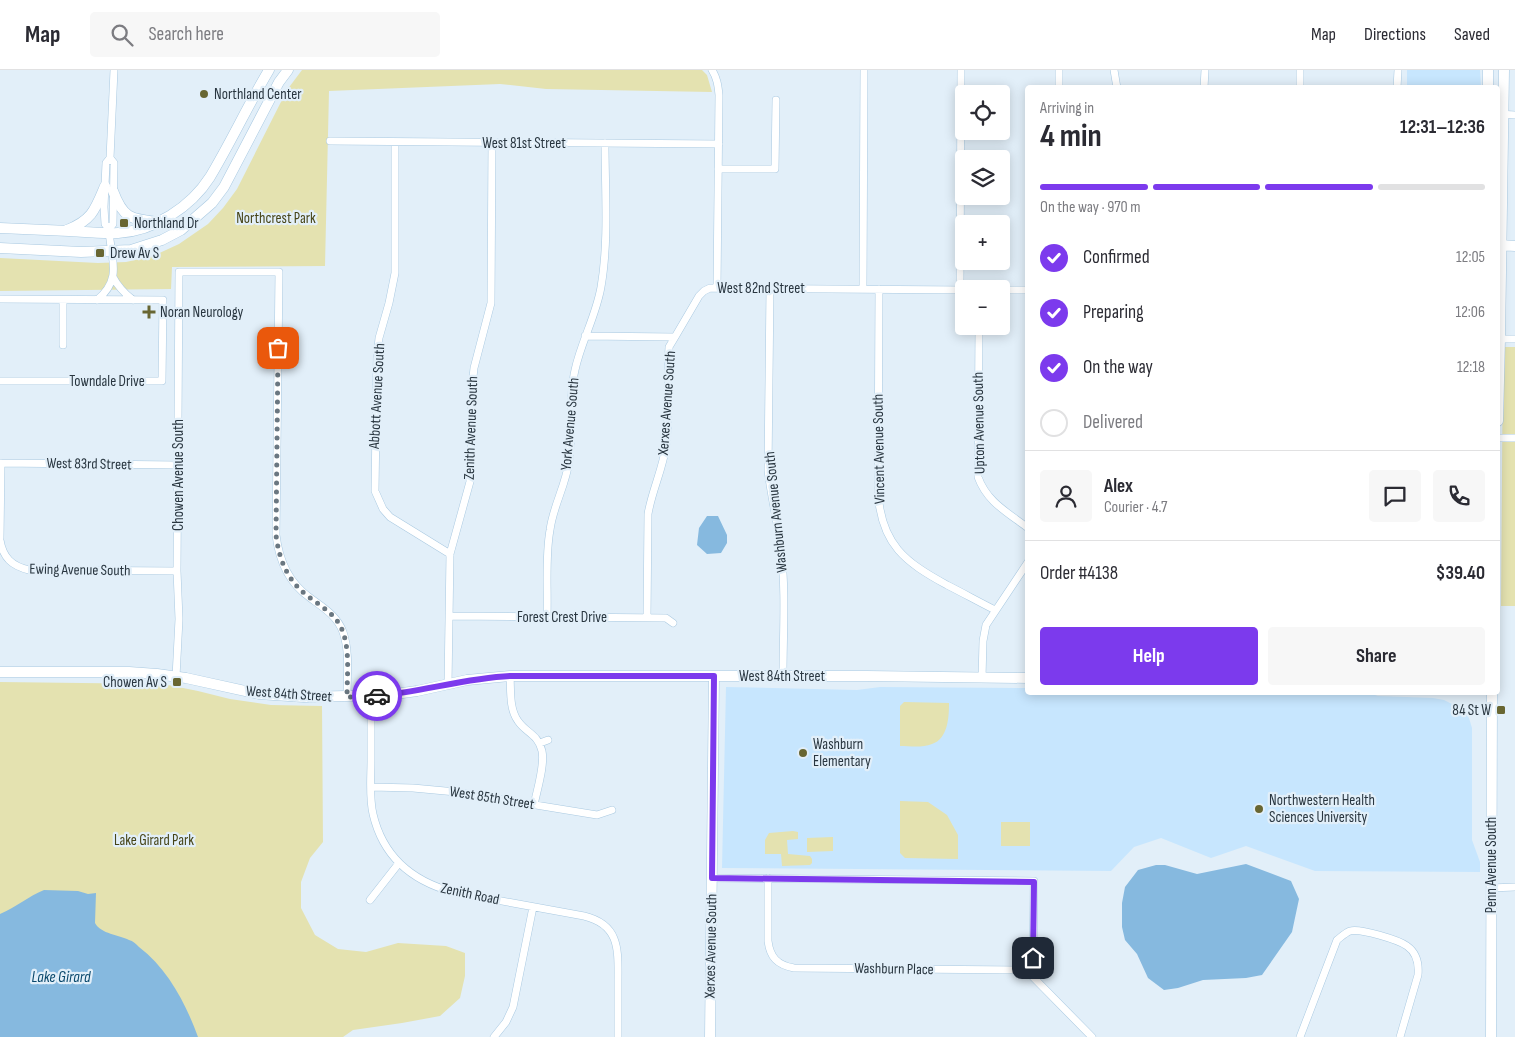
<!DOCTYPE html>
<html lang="en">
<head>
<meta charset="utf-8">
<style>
  body { margin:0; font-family:"Sofia Sans Condensed",sans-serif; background:#f7f7f7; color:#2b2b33; height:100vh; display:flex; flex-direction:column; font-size:19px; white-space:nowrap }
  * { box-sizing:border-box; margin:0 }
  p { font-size:16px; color:#7c7c81 }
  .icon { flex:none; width:28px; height:28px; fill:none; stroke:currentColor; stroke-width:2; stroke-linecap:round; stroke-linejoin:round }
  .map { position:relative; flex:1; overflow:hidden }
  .side { position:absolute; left:1025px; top:15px; width:475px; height:610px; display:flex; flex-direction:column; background:#fff; border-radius:5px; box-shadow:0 2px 12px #0003 }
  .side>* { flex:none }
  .buttons { position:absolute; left:955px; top:15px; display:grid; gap:10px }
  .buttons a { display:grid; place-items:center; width:55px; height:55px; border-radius:5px; background:#fff; box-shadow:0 2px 12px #0003; font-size:25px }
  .pin { position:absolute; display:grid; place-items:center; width:42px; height:42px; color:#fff; margin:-21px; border-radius:10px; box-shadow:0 2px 8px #0006 }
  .courier { position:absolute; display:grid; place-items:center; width:50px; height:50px; margin:-25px; border:4px solid #7c3aed; border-radius:50%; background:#fff; color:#222; box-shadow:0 1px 6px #0007 }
  .summary em { font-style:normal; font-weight:700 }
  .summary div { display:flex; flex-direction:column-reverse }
  .summary { display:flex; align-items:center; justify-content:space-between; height:85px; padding:0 15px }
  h1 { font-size:32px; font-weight:700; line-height:38px }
  .bar { display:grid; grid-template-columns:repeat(4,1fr); gap:8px 5px; align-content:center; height:60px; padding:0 15px }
  .bar i { height:6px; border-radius:4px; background:#e1e1e2 }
  .bar .current { background:#7c3aed }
  .bar p { grid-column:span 4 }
  .line { display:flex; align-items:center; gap:12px; padding:0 15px; border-top:1px solid #e1e1e2 }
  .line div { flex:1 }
  .round { display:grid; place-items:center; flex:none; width:52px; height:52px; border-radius:5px; background:#f7f7f7 }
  ol { padding:0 15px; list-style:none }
  li { display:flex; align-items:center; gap:15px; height:55px }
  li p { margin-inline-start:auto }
  li .icon { padding:5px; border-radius:50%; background:#7c3aed; color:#fff; stroke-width:4 }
  li:last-child { color:#7c7c81 }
  li i { width:28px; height:28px; border:2px solid #e1e1e2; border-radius:50% }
  .button { display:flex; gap:10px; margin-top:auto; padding:10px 15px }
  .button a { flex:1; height:58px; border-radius:5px; background:#7c3aed; color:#fff; font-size:20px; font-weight:700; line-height:58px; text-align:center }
  .button a+a { background:#f7f7f7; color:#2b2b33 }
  header { display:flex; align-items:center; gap:30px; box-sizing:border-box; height:70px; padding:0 25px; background:#fff; border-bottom:1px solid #e1e1e2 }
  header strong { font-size:24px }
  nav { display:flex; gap:28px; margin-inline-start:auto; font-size:18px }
  .search { width:350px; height:45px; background:#f7f7f7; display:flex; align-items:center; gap:12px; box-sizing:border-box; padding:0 18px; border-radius:5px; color:#7c7c81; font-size:19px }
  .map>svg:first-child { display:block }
  .built { fill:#c7e6fe }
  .green { fill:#e4e2b0 }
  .water { fill:#86b9df }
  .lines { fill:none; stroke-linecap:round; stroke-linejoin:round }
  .street-casing { stroke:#a9c9e1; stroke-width:8 }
  .secondary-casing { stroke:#a9c9e1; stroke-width:11 }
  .street { stroke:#fff; stroke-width:7 }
  .secondary { stroke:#fff; stroke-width:10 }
  .done { stroke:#6a7781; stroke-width:5; stroke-dasharray:0 9 }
  .route { stroke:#7c3aed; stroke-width:6 }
  .poi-dot { fill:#686632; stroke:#e2eff9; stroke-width:2 }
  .labels { text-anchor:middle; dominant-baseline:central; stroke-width:4.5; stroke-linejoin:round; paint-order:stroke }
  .poi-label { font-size:15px; fill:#293640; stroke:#e2eff9; text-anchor:start }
  .street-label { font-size:15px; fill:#293640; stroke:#e2eff9 }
  .park-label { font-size:15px; fill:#464417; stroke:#e2eff9 }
  .water-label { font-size:16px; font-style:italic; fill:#09486c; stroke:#e2eff9 }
</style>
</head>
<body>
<header>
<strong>Map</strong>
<div class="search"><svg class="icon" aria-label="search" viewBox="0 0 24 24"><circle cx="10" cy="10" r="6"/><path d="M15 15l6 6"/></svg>Search here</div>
<nav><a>Map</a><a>Directions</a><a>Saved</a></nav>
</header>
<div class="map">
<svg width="1515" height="967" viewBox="0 0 1515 967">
  <rect width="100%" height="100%" fill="#e2eff9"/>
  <!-- built -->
  <path class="built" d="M1407,0H1480L1481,17H1407Z
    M726,617L857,620L880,617L1027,618L1028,622L1369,623L1378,626L1433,628L1444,630L1458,637L1464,642L1469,648L1472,658V770L1480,792V802L1315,801L1246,776L1211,788L1161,768L1134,777L1111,801L722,798Z"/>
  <!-- green -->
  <path class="green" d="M302,0H702L707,5L712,22L546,19L500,14L329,21L325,196L172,197L171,219L0,221V188L98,193L126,192L153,186L179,174L208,154L223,138L237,119L287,20Z
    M1503,277H1515V536H1501Z
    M0,612L163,614L198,621L230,629L271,635L322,636L323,772L310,788L301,812V838L315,865L338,879L366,882L398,873L446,876L465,883V906L460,928L440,946L402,953L353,960L343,967H0Z
    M904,632L949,633C949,647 948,669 932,674C922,678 910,676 900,676V636Z
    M900,731L928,732L947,745L958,765V789L905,788L900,783Z
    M1001,752H1030V776H1001Z
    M793,761L798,762V769L787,770L788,784L810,786L812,789V793L810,795L782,796L781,784H765V770L769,763Z
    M833,767V781L807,782V768Z"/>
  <!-- water -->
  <path class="water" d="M707,446H718L727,465V473L721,483L707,484L697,475L699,458Z
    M1246,794L1291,811L1299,829L1292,862L1262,905L1246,908L1203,910L1178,918L1164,920L1148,908L1137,884L1125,870L1122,857V833L1125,817L1138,800L1156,795H1165L1197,804Z
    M44,820L78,821L88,824L96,823L95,853C101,864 119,865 129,870C133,871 136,874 139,877C168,899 186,934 198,967H0V844C16,837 29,826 44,820Z"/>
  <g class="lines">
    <!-- street casing -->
    <g class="street-casing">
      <path id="street" d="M712,0C717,8 718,15 719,25L717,218
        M1114,0L1117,18
        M1059,18V0
        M1204,18L1205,0
        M1300,18V0
        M1397,18L1398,0
        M1498,44L1515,45
        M330,71L719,74
        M395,72V203L389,233L379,268L377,287L375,421L383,439L390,447L450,484
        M718,99H775L776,30
        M109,159L105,154L104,137L106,93L110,88
        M113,207C118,217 124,223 133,230
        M770,218L768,400C771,427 778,453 781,480C786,521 783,564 783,606
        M863,219L864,0
        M879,219L878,424C882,475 905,492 947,515C963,523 979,532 995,540
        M960,220L961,0
        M1001,220H1028
        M0,229L163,230L162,311H0
        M63,230V275
        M97,230C124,208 110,187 109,159L113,154L114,93L110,88L114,0
        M979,256L978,407C987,432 1007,442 1028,458
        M585,266L675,267L699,226L704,221L710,218L964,220
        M1498,269H1515
        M1498,368H1515
        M0,393L178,395
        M0,468L1,393
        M0,470C3,488 12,496 29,500L177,501
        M449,546L666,548L673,553
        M547,547C548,518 545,488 550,460C553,436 566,415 569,391C573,360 568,330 575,300C581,272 596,246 601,217C609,171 605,120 605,73
        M647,548L648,444C652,420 663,399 666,375C670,343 667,310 669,277L675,267
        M510,606C511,620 509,639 518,651C526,663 538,664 542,681C545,695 537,720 534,735
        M176,607L179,549L177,501L179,202H279L276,465C279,490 288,512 309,527C322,537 337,545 343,562C350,582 347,606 347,627
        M982,608L983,571L986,555L1028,492
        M448,615L450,484L471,408L472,316L474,298L491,233L492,72
        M371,626C371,648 371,669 371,691C371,708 369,727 373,744C383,787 412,811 453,822L584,846C621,855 618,881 618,913C618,931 618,949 618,967
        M540,673L548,670
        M371,717L413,718L456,722L597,745L612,740
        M712,808L1034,811L1033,907L1092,967
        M768,808V871C770,887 777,895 794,898L1026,900L1033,907
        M1491,818L1515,817
        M370,830L399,793
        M494,967L506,952L513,937L533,837
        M1300,967L1337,870C1341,867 1345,863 1350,861C1360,858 1399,870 1407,876C1417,883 1419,894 1418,905L1400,967"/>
    </g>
    <!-- secondary casing -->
    <g class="secondary-casing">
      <path id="secondary" d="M1488,18V0
        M113,121C123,148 130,149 157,152
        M0,158C23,159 46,160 69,161C85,162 102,164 118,163C154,161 191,137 210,107C231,72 248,35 269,0
        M67,160C92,150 95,140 105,116
        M1498,175L1515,176
        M0,178L81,182L131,180L162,170L181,160L212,133L224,117L279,12L288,0
        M1498,351L1500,269L1504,0
        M0,602H129L157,604L186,608L259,624L304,627L388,625L417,621L467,610L510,606H867L1028,608
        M710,967L714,606
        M1491,967L1492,622"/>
    </g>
    <!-- street -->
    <use href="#street" class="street"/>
    <!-- secondary -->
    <use href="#secondary" class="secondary"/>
  </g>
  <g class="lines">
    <!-- done -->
    <path class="done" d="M278,278L276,465C279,490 288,512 309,527C322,537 337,545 343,562C350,582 347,606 347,627L377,626"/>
    <!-- route -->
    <path class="route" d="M377,626C422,622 465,608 510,606H714L712,808L1034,812L1033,888"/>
  </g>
  <!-- markers -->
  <g class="poi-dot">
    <circle cx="204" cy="24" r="5"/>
    <rect x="119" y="148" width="10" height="10" rx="2.5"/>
    <rect x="95" y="178" width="10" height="10" rx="2.5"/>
    <path d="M146.5 234.5h5v5h5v5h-5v5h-5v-5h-5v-5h5z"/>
    <rect x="172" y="607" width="10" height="10" rx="2.5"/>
    <rect x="1496" y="635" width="10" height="10" rx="2.5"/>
    <circle cx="803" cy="683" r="5"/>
    <circle cx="1259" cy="739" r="5"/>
  </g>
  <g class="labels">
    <!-- poi labels -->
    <g class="poi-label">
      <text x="214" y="24">Northland Center</text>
      <text x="134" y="153">Northland Dr</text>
      <text x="110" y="183">Drew Av S</text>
      <text x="160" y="242">Noran Neurology</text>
      <text x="167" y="612" text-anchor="end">Chowen Av S</text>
      <text x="1491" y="640" text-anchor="end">84 St W</text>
      <text x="813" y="674">Washburn<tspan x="813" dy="17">Elementary</tspan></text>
      <text x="1269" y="730">Northwestern Health<tspan x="1269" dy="17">Sciences University</tspan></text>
    </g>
    <!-- street labels -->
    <g class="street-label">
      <text x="524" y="73">West 81st Street</text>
      <text x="761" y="218">West 82nd Street</text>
      <text x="107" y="311">Towndale Drive</text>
      <text transform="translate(377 326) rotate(-87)">Abbott Avenue South</text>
      <text transform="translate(667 333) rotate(-86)">Xerxes Avenue South</text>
      <text transform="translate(979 353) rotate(-91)">Upton Avenue South</text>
      <text transform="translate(570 354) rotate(-85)">York Avenue South</text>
      <text transform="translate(471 358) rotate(-88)">Zenith Avenue South</text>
      <text transform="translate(879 379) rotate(-91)">Vincent Avenue South</text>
      <text transform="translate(89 394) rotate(1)">West 83rd Street</text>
      <text transform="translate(178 405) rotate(-90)">Chowen Avenue South</text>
      <text transform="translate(776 442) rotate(-96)">Washburn Avenue South</text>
      <text transform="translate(80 500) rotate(1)">Ewing Avenue South</text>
      <text x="562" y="547">Forest Crest Drive</text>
      <text x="782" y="606">West 84th Street</text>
      <text transform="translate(289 624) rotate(4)">West 84th Street</text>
      <text transform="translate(492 728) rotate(9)">West 85th Street</text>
      <text transform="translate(1491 795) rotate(-90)">Penn Avenue South</text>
      <text transform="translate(470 824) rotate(12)">Zenith Road</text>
      <text transform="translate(711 876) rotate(-89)">Xerxes Avenue South</text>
      <text transform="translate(894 899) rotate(1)">Washburn Place</text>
    </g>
    <!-- park labels -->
    <g class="park-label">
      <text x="276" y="148">Northcrest Park</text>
      <text x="154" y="770">Lake Girard Park</text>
    </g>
    <!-- water labels -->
    <g class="water-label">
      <text x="61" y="907">Lake Girard</text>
    </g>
  </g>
</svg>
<div class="buttons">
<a><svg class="icon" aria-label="locate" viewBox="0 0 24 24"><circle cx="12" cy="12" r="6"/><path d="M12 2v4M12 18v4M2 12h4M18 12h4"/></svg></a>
<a><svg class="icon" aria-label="layers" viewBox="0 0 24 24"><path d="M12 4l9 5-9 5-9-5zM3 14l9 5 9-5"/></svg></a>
<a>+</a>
<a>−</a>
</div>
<div class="pin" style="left:278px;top:278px;background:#ea580c"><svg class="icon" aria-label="bag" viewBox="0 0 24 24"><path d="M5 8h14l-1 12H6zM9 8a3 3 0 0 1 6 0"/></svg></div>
<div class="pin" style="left:1033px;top:888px;background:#1f2937"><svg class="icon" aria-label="home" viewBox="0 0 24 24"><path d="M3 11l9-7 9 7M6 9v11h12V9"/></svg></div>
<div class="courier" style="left:377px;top:626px"><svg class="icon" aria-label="car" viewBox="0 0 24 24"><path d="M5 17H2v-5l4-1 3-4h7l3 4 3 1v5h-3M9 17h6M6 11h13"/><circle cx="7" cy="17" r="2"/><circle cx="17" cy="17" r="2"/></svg></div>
<section class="side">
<div class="summary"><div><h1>4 min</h1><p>Arriving in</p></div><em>12:31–12:36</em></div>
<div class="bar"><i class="current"></i><i class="current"></i><i class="current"></i><i></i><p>On the way · 970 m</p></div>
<ol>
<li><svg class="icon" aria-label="check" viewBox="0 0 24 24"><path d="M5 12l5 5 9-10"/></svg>Confirmed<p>12:05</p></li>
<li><svg class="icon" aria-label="check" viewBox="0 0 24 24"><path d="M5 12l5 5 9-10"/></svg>Preparing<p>12:06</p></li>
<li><svg class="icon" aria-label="check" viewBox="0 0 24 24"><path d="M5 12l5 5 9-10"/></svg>On the way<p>12:18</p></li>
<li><i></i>Delivered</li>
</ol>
<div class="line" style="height:90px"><a class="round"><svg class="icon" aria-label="person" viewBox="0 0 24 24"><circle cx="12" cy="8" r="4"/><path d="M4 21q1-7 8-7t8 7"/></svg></a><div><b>Alex</b><p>Courier · 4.7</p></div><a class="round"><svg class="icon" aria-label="chat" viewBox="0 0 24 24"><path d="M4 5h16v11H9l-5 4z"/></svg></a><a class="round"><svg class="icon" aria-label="phone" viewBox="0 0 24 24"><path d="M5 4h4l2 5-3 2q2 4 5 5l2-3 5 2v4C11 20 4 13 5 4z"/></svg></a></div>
<div class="line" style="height:65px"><div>Order #4138</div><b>$39.40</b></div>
<div class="button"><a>Help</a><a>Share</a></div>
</section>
</div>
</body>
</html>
